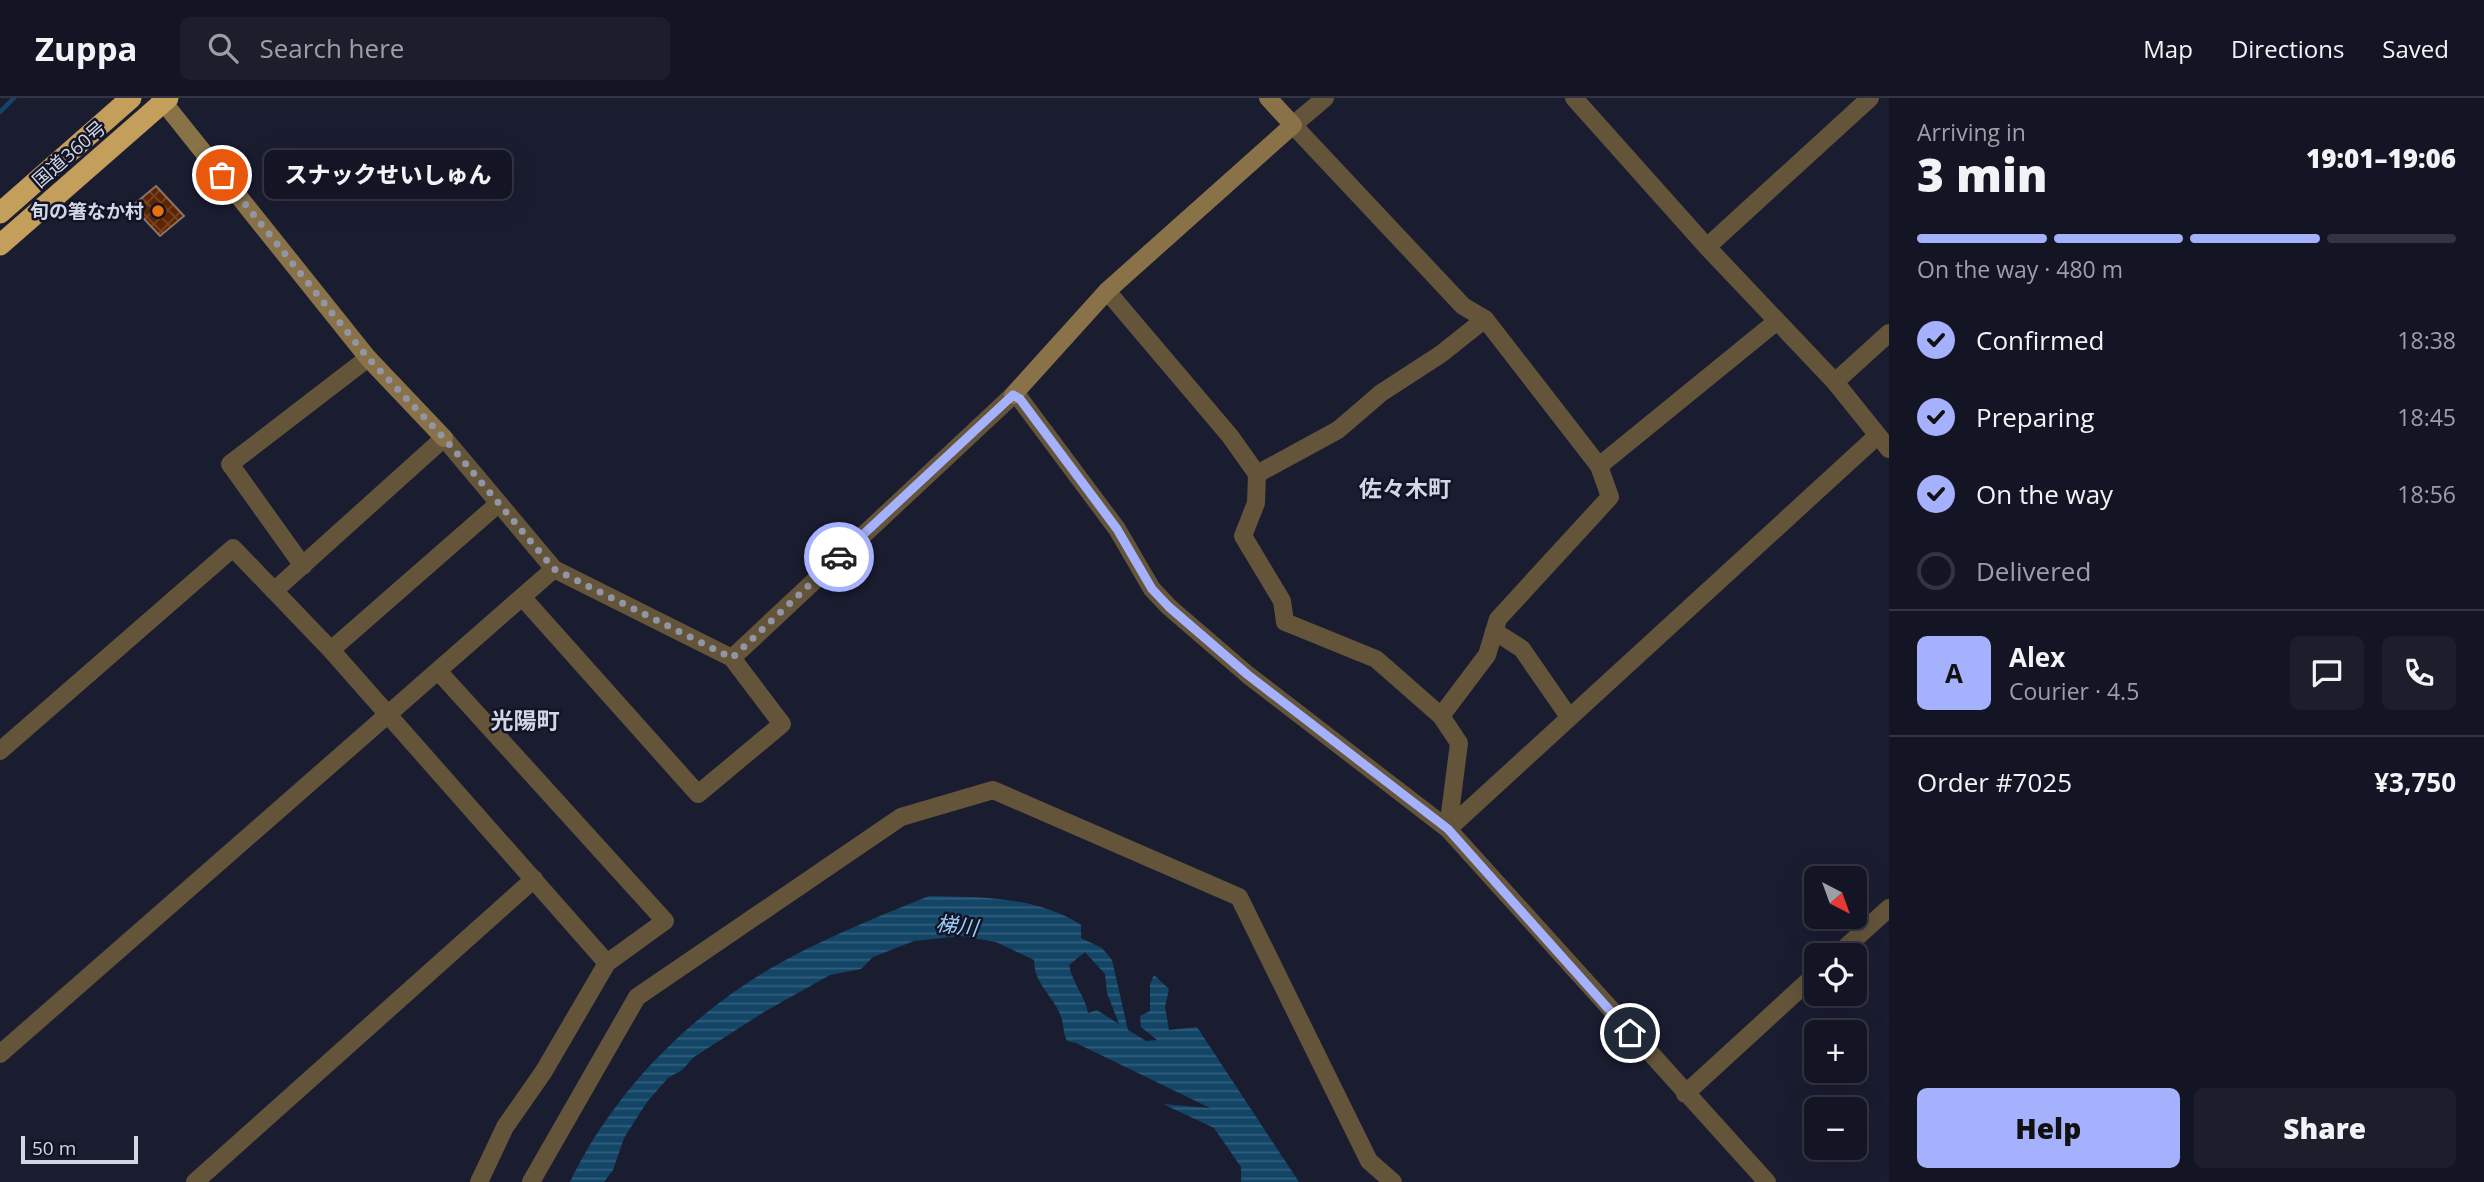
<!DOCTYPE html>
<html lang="en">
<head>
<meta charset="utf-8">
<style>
  body { margin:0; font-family:"Open Sans","Noto Sans JP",sans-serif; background:#1d1e2c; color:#f1f3f6; height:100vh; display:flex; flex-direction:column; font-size:26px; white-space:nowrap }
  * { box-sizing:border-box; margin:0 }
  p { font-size:23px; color:#9d9fa6 }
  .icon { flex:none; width:38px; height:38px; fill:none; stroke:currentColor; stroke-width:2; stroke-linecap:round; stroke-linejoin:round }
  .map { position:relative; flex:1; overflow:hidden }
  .sheet { display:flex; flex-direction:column; background:#141524; width:595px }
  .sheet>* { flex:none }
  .needle { width:46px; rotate:139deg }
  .fabs { position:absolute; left:1804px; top:768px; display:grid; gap:14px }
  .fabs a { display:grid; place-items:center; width:63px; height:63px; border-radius:10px; background:#141524; box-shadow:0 7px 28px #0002,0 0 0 2px #333441; font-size:35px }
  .scale { position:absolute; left:21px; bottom:18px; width:117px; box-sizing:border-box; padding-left:7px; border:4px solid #d3d6e3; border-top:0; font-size:19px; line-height:24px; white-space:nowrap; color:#d3d6e3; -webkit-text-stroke:5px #111326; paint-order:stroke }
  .pin { position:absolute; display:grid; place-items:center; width:60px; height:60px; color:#fff; margin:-30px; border:4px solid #fff; border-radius:50%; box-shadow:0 2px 7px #0007 }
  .courier { position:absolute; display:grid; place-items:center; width:70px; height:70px; margin:-35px; border:5px solid #a5b1fc; border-radius:50%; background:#fff; color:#222; box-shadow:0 2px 9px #0007 }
  .bubble { position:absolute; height:49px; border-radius:10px; background:#141524; box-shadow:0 7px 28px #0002,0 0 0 2px #333441; font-size:23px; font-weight:800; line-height:49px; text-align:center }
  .headline em { font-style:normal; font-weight:800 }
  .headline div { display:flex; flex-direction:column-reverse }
  .headline { display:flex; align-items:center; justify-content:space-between; height:119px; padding:0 28px }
  h1 { font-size:46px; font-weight:800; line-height:52px }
  .bar { display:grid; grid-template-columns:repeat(4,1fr); gap:10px 7px; align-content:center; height:84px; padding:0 28px }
  .bar i { height:9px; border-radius:5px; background:#333441 }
  .bar .active { background:#a5b1fc }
  .bar p { grid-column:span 4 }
  .line { display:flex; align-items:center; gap:18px; padding:0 28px; border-top:2px solid #333441 }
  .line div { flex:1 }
  .round { display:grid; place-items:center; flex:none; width:74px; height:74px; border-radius:10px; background:#1d1e2c }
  ol { padding:0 28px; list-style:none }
  li { display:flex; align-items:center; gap:21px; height:77px }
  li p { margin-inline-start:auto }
  li .icon { padding:7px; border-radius:50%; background:#a5b1fc; color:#111; stroke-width:4 }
  li:last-child { color:#9d9fa6 }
  li i { width:38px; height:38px; border:4px solid #333441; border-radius:50% }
  .cta { display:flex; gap:14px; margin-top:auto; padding:14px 28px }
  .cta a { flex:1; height:80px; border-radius:10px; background:#a5b1fc; color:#111; font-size:28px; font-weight:800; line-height:80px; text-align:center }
  .cta a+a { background:#1d1e2c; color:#f1f3f6 }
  header { display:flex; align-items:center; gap:42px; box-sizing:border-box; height:98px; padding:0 35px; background:#141524; border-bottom:2px solid #333441 }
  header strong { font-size:33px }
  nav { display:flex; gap:38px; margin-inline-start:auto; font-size:24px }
  .search { width:490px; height:63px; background:#1d1e2c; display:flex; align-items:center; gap:18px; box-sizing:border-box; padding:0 24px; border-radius:10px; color:#9d9fa6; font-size:26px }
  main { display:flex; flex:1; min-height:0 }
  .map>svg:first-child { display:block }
  .water { fill:url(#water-rules); fill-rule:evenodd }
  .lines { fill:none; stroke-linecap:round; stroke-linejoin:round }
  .stream { stroke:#124566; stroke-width:4.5 }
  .building { fill:url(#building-cross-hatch); stroke:#8d7366; stroke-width:2 }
  .street { stroke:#63543a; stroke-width:18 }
  .secondary { stroke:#8a7248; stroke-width:18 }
  .highway { stroke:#c49e5b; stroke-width:21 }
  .done { stroke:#9295a4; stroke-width:7; stroke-dasharray:0 12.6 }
  .route { stroke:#a5b1fc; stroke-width:9 }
  .food-dot { fill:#e8710a; stroke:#111326; stroke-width:2.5 }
  .labels { text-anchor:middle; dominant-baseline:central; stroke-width:5; stroke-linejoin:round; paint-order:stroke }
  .street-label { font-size:19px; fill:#d3d6e3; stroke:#111326 }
  .poi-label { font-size:19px; font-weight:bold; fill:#d3d6e3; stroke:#111326; text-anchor:end }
  .water-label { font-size:21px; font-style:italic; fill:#9dcff6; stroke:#111326 }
  .quarter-label { font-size:23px; font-weight:bold; fill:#d3d6e3; stroke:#111326 }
</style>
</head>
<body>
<header>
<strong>Zuppa</strong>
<div class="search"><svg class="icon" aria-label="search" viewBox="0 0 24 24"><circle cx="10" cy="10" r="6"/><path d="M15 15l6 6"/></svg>Search here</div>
<nav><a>Map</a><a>Directions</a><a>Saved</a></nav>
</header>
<main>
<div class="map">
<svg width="1889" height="1084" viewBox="0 0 1889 1084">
  <defs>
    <pattern id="water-rules" width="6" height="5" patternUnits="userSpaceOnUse" patternTransform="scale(1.75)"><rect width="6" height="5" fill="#124566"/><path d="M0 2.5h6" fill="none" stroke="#345f7c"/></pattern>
    <pattern id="building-cross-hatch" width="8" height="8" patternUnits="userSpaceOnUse" patternTransform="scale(1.75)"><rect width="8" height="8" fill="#5f2400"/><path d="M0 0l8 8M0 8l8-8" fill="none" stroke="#754325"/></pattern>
  </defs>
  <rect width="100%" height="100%" fill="#1a1c30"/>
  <!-- water -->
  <path class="water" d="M929,798C980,799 1036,798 1081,827V840L1102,850L1112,862L1128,932L1146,943L1157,942L1141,929L1140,918L1150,913V886L1154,877L1169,891L1165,909L1169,932L1197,929L1299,1084H1241V1069L1214,1030L1163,1006L1210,1010L1076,945L1067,943C1063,935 1064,930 1062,922C1056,899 1034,888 1034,862L996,844L961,838L914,843L873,859L861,871L830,877L764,914L694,959L682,972L668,980L647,1004L624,1040L613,1072L604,1084H570C612,996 688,918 773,869C822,841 877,819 929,798ZM1085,854L1105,876L1107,895L1119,926L1097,912L1088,915C1085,897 1073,887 1069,867Z"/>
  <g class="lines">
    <!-- stream -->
    <path class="stream" d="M0,14L14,0"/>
  </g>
  <!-- building -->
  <path class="building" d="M156,88L184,118L160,138L132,108Z"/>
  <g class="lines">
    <!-- street -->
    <path class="street" d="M1325,0L1293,27L1463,208L1485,221L1599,368L1610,399L1498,521L1487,557L1441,618
      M1574,0L1707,149L1835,284L1889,351
      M1707,149L1870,0
      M1107,193L1230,338L1257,376L1256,405L1243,438L1282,503L1285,524L1376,561L1441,618L1459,645L1448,731
      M1835,284L1889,235
      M1599,368L1777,223
      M1257,376L1338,332L1381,295L1441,256L1485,221
      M303,468L230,366L368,260
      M274,493L444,340L554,471L732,560L782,626L698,696L523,500
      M1494,533L1522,551L1569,619
      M331,552L498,406
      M732,560L1013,297L1020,301L1117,431L1152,491L1169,509L1248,577L1448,731L1767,1084
      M439,574L665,823L607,865L544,973L505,1029L479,1084
      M0,653L233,450L331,552L607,865
      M1448,731L1877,338
      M1836,858L1889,810
      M0,956L554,471
      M1685,996L1816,876
      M195,1084L534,781
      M531,1084L637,899L901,719L993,692L1239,799L1369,1063L1393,1084"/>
    <!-- secondary -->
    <path class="secondary" d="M160,0L368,260L444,340
      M1013,297L1107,193L1293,27L1268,0"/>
    <!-- highway -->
    <path class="highway" d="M0,115L131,0
      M0,147L168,0"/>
  </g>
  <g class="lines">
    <!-- done -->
    <path class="done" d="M222,77L368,260L444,340L554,471L732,560L839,459"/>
    <!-- route -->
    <path class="route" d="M839,459L1013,297L1020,301L1117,431L1152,491L1169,509L1248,577L1448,731L1630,935"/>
  </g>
  <!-- markers -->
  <circle class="food-dot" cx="158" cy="113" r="7"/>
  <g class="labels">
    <!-- street labels -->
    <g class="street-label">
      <text transform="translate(69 56) rotate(-41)">国道360号</text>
    </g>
    <!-- poi labels -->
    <g class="poi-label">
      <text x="144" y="113">旬の箸なか村</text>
    </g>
    <!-- water labels -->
    <g class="water-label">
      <text transform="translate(957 827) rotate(7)">梯川</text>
    </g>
    <!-- quarter labels -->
    <g class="quarter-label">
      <text x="1405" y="390">佐々木町</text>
      <text x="525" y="622">光陽町</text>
    </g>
  </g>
</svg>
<div class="fabs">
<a><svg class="needle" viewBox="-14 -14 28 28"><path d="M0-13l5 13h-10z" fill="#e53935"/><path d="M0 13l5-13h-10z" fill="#9d9fa6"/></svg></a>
<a><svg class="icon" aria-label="locate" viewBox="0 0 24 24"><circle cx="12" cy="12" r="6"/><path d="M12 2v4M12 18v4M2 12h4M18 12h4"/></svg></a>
<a>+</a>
<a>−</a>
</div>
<div class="scale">50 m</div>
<div class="pin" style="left:222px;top:77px;background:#ea580c"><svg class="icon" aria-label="bag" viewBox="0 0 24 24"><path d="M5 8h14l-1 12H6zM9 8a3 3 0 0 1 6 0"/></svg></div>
<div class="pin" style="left:1630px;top:935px;background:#1f2937"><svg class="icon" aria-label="home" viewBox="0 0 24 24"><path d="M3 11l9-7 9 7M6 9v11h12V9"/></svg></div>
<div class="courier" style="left:839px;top:459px"><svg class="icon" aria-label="car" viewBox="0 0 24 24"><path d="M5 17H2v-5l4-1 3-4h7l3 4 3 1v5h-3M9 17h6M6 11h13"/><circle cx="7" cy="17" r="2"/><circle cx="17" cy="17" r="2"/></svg></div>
<div class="bubble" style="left:264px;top:52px;width:248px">スナックせいしゅん</div>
</div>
<section class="sheet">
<div class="headline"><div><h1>3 min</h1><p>Arriving in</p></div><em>19:01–19:06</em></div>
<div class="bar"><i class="active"></i><i class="active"></i><i class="active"></i><i></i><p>On the way · 480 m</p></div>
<ol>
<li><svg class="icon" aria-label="check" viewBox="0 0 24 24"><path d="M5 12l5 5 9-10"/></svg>Confirmed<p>18:38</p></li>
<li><svg class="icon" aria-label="check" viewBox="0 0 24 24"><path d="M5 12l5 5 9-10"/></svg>Preparing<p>18:45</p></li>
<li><svg class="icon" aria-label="check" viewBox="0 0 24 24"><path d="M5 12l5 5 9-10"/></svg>On the way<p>18:56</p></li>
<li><i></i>Delivered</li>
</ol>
<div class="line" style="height:126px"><b class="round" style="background:#a5b1fc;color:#111">A</b><div><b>Alex</b><p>Courier · 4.5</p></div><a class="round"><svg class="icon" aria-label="chat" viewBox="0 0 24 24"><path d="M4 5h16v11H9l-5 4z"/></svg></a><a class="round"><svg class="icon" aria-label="phone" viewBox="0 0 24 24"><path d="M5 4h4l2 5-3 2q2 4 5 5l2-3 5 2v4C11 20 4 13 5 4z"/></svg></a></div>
<div class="line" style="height:91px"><div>Order #7025</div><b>¥3,750</b></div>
<div class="cta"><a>Help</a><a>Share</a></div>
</section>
</main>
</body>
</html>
